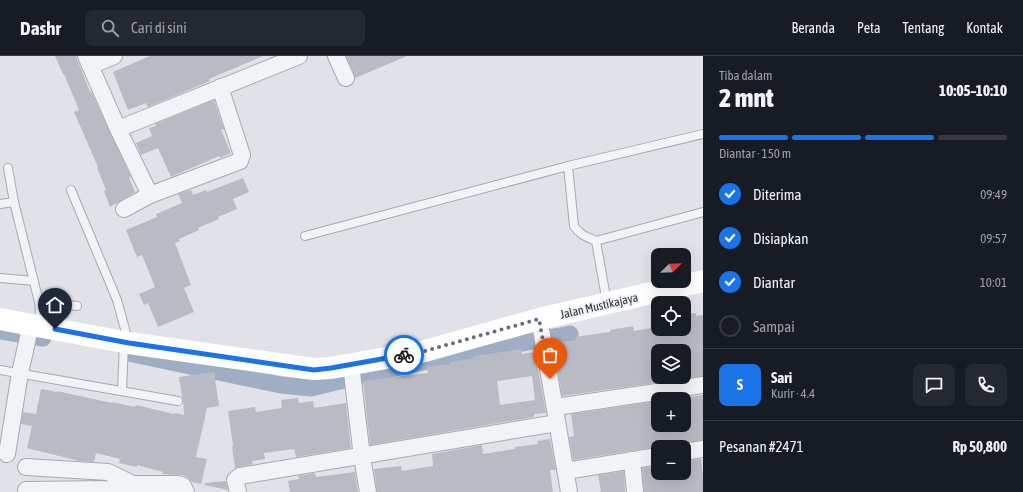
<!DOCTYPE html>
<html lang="id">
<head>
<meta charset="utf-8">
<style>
  body { margin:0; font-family:"Asap Condensed",sans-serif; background:#242831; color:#f1f3f6; height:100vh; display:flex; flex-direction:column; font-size:15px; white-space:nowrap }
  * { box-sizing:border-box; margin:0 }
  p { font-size:13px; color:#9ea1a6 }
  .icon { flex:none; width:22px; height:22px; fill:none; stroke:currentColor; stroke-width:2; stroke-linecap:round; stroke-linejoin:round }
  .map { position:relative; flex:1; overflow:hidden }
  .panel { display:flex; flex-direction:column; background:#171b24; width:320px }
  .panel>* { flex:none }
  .needle { width:26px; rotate:67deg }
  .controls { position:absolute; left:651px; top:192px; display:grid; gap:8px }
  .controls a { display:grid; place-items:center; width:40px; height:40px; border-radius:8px; background:#171b24; box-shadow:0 4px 16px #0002; font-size:20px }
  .pin { position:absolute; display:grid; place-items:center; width:34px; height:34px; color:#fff; margin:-41px -17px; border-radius:50% 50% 50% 0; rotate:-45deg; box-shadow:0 0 4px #0007 }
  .pin .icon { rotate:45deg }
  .courier { position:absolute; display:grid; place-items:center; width:40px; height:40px; margin:-20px; border:3px solid #1a73e8; border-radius:50%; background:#fff; color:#222; box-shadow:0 1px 5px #0007 }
  .head em { font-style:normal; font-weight:800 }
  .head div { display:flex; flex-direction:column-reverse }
  .head { display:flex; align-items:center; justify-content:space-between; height:68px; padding:0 16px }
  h1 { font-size:26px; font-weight:800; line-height:30px }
  .bar { display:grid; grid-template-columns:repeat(4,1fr); gap:6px 4px; align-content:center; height:48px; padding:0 16px }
  .bar i { height:5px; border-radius:3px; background:#363941 }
  .bar .on { background:#1a73e8 }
  .bar p { grid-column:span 4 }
  .line { display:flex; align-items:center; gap:10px; padding:0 16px; border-top:1px solid #363941 }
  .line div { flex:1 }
  .round { display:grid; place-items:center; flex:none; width:42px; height:42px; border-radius:8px; background:#242831 }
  ol { padding:0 16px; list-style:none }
  li { display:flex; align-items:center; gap:12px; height:44px }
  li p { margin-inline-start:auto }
  li .icon { padding:4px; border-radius:50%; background:#1a73e8; color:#fff; stroke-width:4 }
  li:last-child { color:#9ea1a6 }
  li i { width:22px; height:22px; border:2px solid #363941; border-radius:50% }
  header { display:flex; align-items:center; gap:24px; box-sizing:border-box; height:56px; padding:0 20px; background:#171b24; border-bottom:1px solid #363941 }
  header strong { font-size:19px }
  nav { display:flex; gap:22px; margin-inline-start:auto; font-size:14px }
  .search { width:280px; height:36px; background:#242831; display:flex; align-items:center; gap:10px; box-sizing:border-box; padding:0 14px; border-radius:8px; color:#9ea1a6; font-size:15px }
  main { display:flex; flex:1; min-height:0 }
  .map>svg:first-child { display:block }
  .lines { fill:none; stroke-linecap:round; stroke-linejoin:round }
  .canal { stroke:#9faec4; stroke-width:17 }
  .building { fill:#b8bbc4; fill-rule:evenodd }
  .lane-casing { stroke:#a6a9b1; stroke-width:10 }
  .street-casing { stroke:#a6a9b1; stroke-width:18 }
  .lane { stroke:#f2f3f6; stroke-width:8 }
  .street { stroke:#f2f3f6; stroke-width:16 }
  .secondary { stroke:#fff; stroke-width:22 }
  .done { stroke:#6a6e78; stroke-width:4; stroke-dasharray:0 7.2 }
  .route { stroke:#1a73e8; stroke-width:5 }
  .labels { text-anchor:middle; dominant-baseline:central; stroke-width:3.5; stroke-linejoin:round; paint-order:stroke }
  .street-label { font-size:12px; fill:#2b303d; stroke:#eff1f5 }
</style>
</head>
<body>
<header>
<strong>Dashr</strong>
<div class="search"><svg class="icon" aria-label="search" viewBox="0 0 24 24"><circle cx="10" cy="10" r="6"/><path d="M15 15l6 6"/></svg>Cari di sini</div>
<nav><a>Beranda</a><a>Peta</a><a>Tentang</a><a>Kontak</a></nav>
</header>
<main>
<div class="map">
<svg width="703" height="436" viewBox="0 0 703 436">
  <rect width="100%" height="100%" fill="#e0e2e7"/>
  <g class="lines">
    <!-- canal -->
    <path class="canal" d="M0,275L43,282
      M128,297L281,329L311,332L408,309L570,278"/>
  </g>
  <!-- building -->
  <path class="building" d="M55,0H76L90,36L91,35L131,121L129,122L135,136L110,151L104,135L106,134L97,112L98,111L74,56L79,54L64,18H63Z
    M150,0H263L209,23L210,25L148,51L146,47L128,54L113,16Z
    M346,0H407L355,22Z
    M214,44L224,73L221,74L231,97L220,102L219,100L171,121L158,92L141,99L136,87L152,80L149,72L156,70L155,68Z
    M243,122L249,136L233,143L237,153L218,161L219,163L198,172L199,174L179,183L180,185L175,187L191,229L184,232L194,256L158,271L148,247L144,249L139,238L155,231L142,199L137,201L126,174L157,161L156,158L182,147L178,138L191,134L193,139L206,134L207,136Z
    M696,257V260L703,259V320L562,340L553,287L576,284L575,281L610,276V274L633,270L634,275L658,271V273H684V258ZM684,288V321H658L655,292Z
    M521,293L522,298L535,296L546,357L534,358V361L370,389L363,325L428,317L427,311L450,308V306L474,302V300ZM532,320L535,344L500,349L497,325Z
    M214,316L219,350L207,352L196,401L207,403L201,428L192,426L187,421L182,419L162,418L163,416L137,409V411L119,407L120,403L96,397L94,406L79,405L27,392L32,370L21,368L23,356L36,358L41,333L57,336V335L112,347V346L135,351L136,349L174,358L175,357L184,359L183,343L182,341L179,321Z
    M703,339V384L683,387L677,390L656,391L573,404L569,381L574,380L571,358L658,345V369H684V343H674Z
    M298,342L299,347L313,345L314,352L346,347L351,392L296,401L294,393L264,397L265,403L252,405L253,408L235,412L232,390H233L228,355L255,351L256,356L282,352L281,344Z
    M550,383L556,414H550L553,436H377L374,413L401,410L402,415L433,410L432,398L482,389L483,398L515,393V391L538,388L537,385Z
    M701,403L703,418V436H644L642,412L658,410V417H684V405Z
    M624,415L625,436H601L598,419Z
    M355,416L358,436H290L288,425L299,423L298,420L315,417L316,421Z
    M226,425L228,434L205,429V427Z"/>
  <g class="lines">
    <!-- lane casing -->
    <g class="lane-casing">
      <path id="lane" d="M8,112L14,146L39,246L41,269
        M71,134L117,244L128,284
        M0,148L14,146
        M305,180L568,110
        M596,185L703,156
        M0,222L34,225
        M39,246L77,250
        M607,247L596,185C587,181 580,179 574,170L568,110L703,78
        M0,314L178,345
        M122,335L124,286"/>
    </g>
    <!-- street casing -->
    <g class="street-casing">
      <path id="street" d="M86,0L118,73L150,139L240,105L242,99L220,31
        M336,0L346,22
        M90,10L114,0
        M118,73L299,0
        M124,153L150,139
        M539,263C550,321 559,378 569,436
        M351,308L362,401L368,436
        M556,351L703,329
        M684,396L703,393
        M7,398L20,317L31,268
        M632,404L635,436
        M26,411L108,416L133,428
        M566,415L658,400
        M26,434L109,433L133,428H178L183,430L186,436
        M238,436L235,424L240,420L557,367"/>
    </g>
    <!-- lane -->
    <use href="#lane" class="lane"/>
    <!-- street -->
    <use href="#street" class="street"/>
    <!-- secondary -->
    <path class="secondary" d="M0,263L129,287L314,313L331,312L425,295L539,263L703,225"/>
  </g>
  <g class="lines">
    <!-- done -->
    <path class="done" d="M404,299L425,295L539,263L550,323"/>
    <!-- route -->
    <path class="route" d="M55,273L129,287L314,314L331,312L404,299"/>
  </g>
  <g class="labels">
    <!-- street labels -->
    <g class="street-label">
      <text transform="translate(599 250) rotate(-13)">Jalan Mustikajaya</text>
    </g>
  </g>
</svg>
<div class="controls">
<a><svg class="needle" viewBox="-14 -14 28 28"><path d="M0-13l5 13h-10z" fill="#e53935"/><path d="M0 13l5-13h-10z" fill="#9ea1a6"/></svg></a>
<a><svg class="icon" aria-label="locate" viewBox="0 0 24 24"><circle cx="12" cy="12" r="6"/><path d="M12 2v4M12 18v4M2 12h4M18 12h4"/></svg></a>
<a><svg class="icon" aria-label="layers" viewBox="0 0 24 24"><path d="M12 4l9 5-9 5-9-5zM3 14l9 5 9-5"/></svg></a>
<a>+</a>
<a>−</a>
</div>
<div class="pin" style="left:550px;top:323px;background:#ea580c"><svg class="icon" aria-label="bag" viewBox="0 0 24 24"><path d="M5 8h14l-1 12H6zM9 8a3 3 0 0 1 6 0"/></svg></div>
<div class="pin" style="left:55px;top:273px;background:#1f2937"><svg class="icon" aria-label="home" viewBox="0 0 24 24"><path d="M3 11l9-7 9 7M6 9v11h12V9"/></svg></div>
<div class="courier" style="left:404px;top:299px"><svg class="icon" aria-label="bike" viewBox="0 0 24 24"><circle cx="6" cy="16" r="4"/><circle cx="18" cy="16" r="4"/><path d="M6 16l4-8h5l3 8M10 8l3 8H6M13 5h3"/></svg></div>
</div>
<section class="panel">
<div class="head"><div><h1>2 mnt</h1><p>Tiba dalam</p></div><em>10:05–10:10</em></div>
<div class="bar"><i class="on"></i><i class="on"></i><i class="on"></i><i></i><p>Diantar · 150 m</p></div>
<ol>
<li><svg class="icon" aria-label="check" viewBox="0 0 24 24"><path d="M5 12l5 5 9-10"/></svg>Diterima<p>09:49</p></li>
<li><svg class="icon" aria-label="check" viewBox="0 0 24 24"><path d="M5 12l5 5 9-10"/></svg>Disiapkan<p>09:57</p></li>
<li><svg class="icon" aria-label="check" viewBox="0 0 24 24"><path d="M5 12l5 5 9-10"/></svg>Diantar<p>10:01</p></li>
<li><i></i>Sampai</li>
</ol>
<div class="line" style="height:72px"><b class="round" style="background:#1a73e8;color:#fff">S</b><div><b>Sari</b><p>Kurir · 4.4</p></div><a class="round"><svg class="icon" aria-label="chat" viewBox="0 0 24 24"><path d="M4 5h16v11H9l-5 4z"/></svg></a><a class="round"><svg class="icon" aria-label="phone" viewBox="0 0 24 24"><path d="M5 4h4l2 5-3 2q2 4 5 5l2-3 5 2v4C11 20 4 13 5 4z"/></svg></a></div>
<div class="line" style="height:52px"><div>Pesanan #2471</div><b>Rp 50,800</b></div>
</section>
</main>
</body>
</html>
